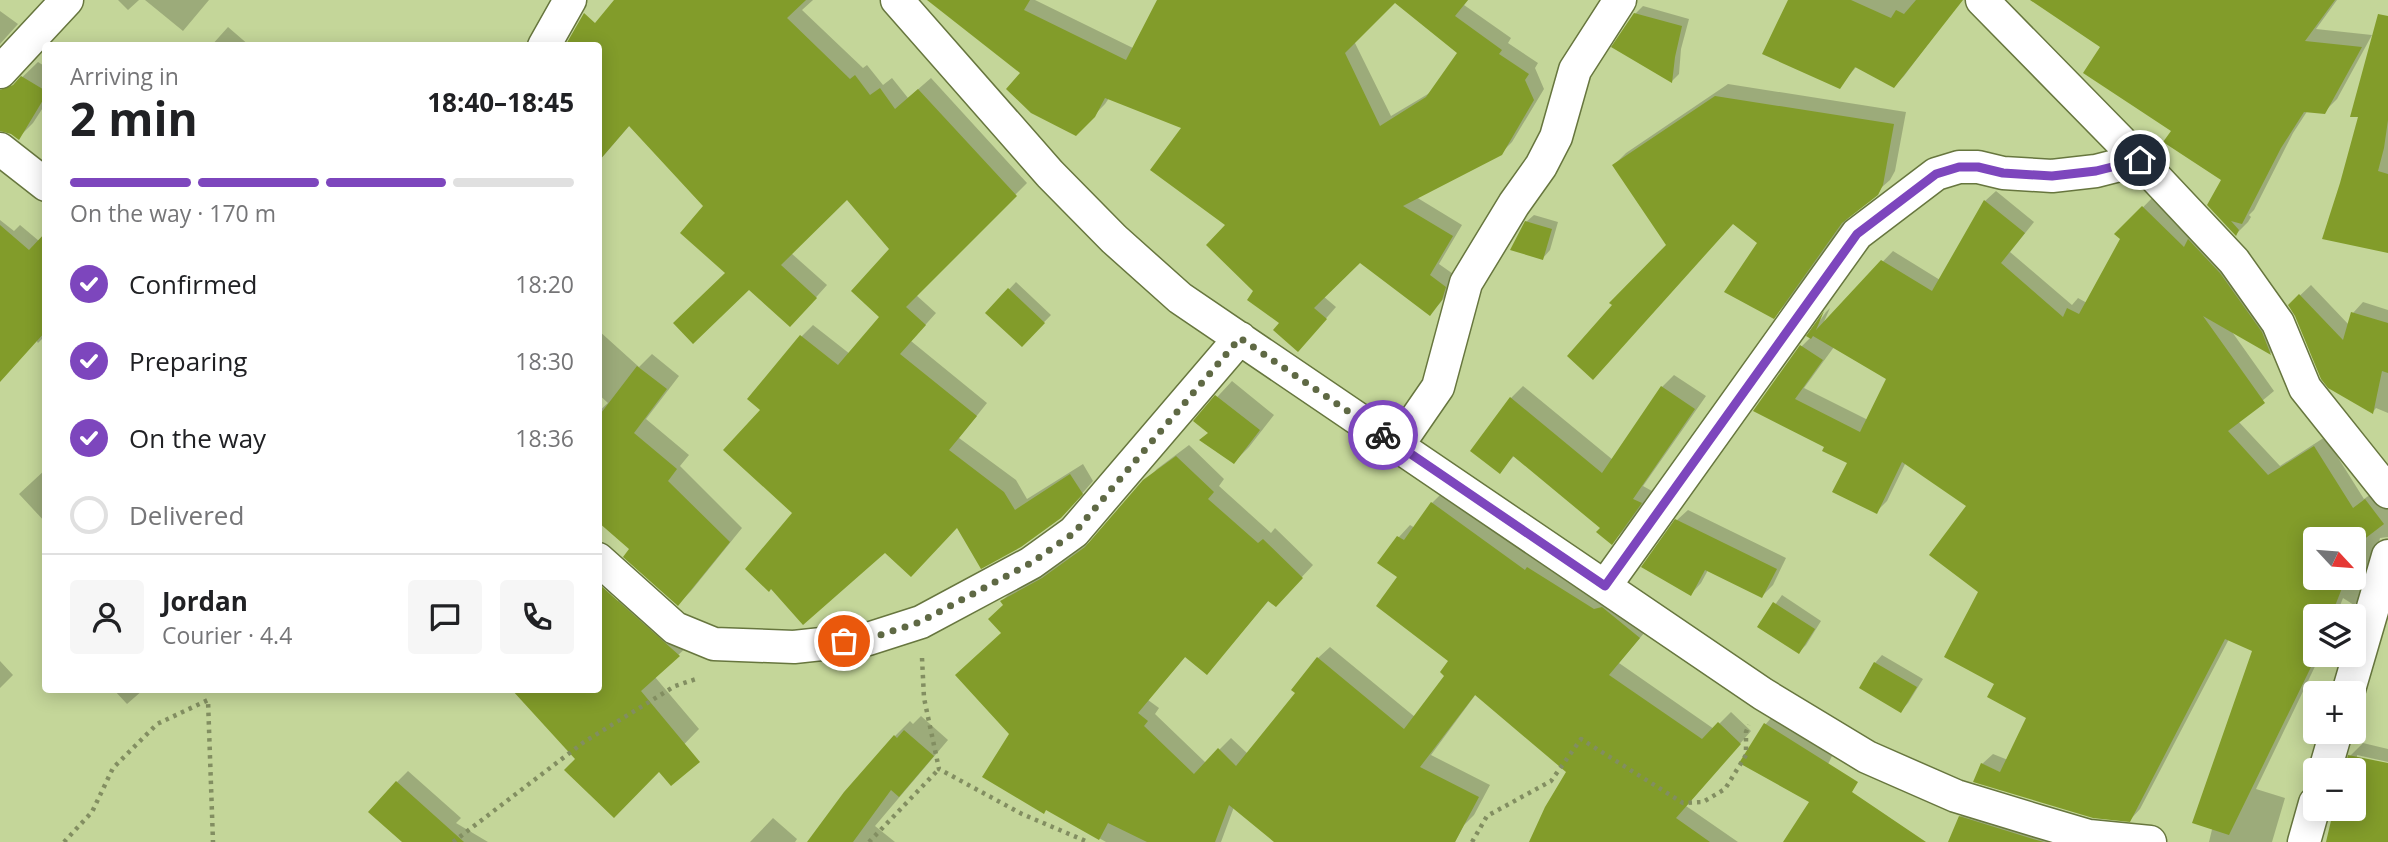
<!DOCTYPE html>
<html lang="en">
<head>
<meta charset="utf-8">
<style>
  body { margin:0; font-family:"Open Sans",sans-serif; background:#f6f6f6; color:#202124; height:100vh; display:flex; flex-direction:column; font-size:26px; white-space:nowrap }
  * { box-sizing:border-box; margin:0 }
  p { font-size:23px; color:#757577 }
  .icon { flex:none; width:38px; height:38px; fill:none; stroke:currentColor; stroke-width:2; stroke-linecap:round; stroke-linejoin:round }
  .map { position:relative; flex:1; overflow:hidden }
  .details { position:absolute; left:42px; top:42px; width:560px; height:651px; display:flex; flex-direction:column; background:#fff; border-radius:7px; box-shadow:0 4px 18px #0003 }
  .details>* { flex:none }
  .needle { width:46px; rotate:116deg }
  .controls { position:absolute; left:2303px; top:527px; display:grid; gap:14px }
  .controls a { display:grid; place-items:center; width:63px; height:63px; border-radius:7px; background:#fff; box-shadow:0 4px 18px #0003; font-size:35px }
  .pin { position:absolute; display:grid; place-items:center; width:60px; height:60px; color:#fff; margin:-30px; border:4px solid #fff; border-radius:50%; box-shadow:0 2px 7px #0007 }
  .courier { position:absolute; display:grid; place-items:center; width:70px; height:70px; margin:-35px; border:5px solid #7d46bd; border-radius:50%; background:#fff; color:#222; box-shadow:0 2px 9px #0007 }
  .summary em { font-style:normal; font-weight:700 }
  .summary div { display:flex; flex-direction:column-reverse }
  .summary { display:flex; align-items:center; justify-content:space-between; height:119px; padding:0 28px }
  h1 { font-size:46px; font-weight:700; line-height:52px }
  .bar { display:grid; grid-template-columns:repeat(4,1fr); gap:10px 7px; align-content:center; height:84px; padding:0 28px }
  .bar i { height:9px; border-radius:5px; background:#e0e0e0 }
  .bar .selected { background:#7d46bd }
  .bar p { grid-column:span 4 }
  .line { display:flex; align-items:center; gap:18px; padding:0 28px; border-top:2px solid #e0e0e0 }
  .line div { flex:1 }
  .round { display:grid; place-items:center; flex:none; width:74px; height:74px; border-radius:7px; background:#f6f6f6 }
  ol { padding:0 28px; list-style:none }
  li { display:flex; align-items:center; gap:21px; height:77px }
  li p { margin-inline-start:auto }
  li .icon { padding:7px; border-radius:50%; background:#7d46bd; color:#fff; stroke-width:4 }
  li:last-child { color:#757577 }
  li i { width:38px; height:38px; border:4px solid #e0e0e0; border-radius:50% }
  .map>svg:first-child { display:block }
  .shadow { fill:#0003; fill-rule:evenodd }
  .building { fill:#829c2a; fill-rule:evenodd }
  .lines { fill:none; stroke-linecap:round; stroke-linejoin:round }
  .minor-casing { stroke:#67763e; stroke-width:35 }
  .path { stroke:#828e61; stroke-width:4.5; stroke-dasharray:3.5 5; stroke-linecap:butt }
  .minor { stroke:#fff; stroke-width:32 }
  .done { stroke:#5f6944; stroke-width:7; stroke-dasharray:0 12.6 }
  .route { stroke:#7d46bd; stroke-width:9 }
</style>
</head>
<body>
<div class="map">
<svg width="2388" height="842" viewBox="0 0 2388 842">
  <rect width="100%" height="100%" fill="#c4d699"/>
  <!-- shadow -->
  <path class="shadow" d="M118,0H139L128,10Z
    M145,0H209L183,31Z
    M643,0H813L802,10L863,68L867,65L883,85L892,78L908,98L931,78L1027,183L916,295L936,313L911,341L987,403L959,438L1016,480L1027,499L1083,464L1093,481L1073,504L958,526L885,550L795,513L762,410L802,336L813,325L850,354L882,317L892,249L847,198L791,253L827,285L802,313L749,288L728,272L706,206L630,125L598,162V54Z
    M950,0H1035L1135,49L1253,0H1468L1464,5L1511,38L1508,43L1538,63L1535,68L1544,89L1512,142L1501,153L1416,197L1462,225L1439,264L1456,276L1452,288L1440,303L1430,314L1359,260L1323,296L1336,307L1308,339L1282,323L1256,290L1184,127L1109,98L1105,104L1076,134L1023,73ZM1394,1L1459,53L1433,91L1391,116L1354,41Z
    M1790,0H1961L1904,76L1894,86L1857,66L1839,87Z
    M2033,0H2337L2316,29L2372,35L2337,99L2324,112L2308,110L2293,133L2254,210L2249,215L2251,217L2248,222L2236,234L2209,205L2224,179L2173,130L2103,46Z
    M1643,6L1689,19L1681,49L1679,74L1672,81L1635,14Z
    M0,11L18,24L0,44Z
    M228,27L250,46H211Z
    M2388,39V252L2324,237Z
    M38,62L46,67V103L33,123L18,138L4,129H0V105L10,89Z
    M1728,84L1906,112L1895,171L1890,180L1850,215L1786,304L1773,317L1760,242L1734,222L1668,245L1614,165L1626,153Z
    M1996,191L2034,222L2010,252L2072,305L2078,298L2087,303L2122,239L2117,234L2153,197L2193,236L2281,343L2271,353L2230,329L2274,391L2238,421L2280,466L2325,437L2364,499L2377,490L2388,505V537L2380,538L2364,595L2354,605L2343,598L2336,616H2315V654H2321L2256,789L2285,798L2272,842H2209L2255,650L2229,639L2140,809L2130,820L2093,816L1982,764L1993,754L2008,760L2028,718L1997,683L1981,592L1969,505L1906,462L1887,501L1876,512L1849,463L1827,447L1756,410L1802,346L1811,337L1809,336L1826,312L1830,308L1823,324L1893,251L1940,280L1985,201ZM1834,347L1888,379L1868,420L1804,388ZM2315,539H2354V578H2315Z
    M1534,215L1558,222L1550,250L1543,258L1526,222Z
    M0,220L14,231L20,225L39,241L46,235V335L38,343L36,340L0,362Z
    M1016,282L1051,315L1022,345L988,312Z
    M2311,285L2349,325L2353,313L2363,302L2388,310V413L2376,408L2373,412L2290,305Z
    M598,330L639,367L652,354L679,376L646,419L689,455L680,466L742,528L691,591L678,604L631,549L598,519V412L608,403L598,394Z
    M1674,375L1706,396L1643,486L1652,491L1623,531L1611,543L1602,528L1515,455L1500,471L1473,451L1511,398L1523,386L1613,460L1662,387Z
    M1232,381L1274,415L1249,447L1234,462L1209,432L1195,421Z
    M1189,445L1224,479L1219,486L1271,533L1275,528L1313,565L1287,593L1270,599L1207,673L1186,656L1148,700L1159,708L1155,714L1206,763L1231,738L1248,754L1297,693L1318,658L1330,647L1415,717L1447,675L1450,661L1400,577L1380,563L1399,537L1410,525L1415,528L1432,503L1444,491L1650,626L1619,663L1714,729L1731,712L1751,731L1686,806L1738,842H1531L1569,772L1476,694L1431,755L1490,785L1474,815L1464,825L1455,842H1276L1234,807L1221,842H1106L1046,808L1011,734L1003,633L1004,605L1002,601L1014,589L1055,567L1094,539L1157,469Z
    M46,469V523L19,494Z
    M1688,510L1786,558L1773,585L1762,596L1708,570L1701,583L1691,594L1677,520Z
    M635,590L693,641L655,677L699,729L614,816L577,759L515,690H598V614Z
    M1782,595L1821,621L1806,645L1799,652L1760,626Z
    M1882,655L1923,679L1908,703L1901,711L1861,688L1875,663Z
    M0,661L13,675L0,688Z
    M114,690H143L127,704Z
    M921,716L948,740L875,826L895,842H809L845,793L895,736L910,721L913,724Z
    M1772,717L1832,756L1815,791L1765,725Z
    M2363,743L2388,749V762L2357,755V759L2388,765V842H2329L2354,808V770H2347L2350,756Z
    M408,771L461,818L456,823L488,842H404L397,782Z
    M1970,807L2087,842H1981L1960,817Z
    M773,818L797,839L795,842H750Z"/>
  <!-- building -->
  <path class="building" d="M614,0H806L787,18L850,79L855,75L870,95L880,88L895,109L918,89L1017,196L906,307L926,325L900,354L977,416L949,450L1004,492L1015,510L1070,474L1083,494L1061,518L1021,547L981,569L957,528L911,577L885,553L803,625L771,589L769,592L745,569L792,513L723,450L760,410L747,399L800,335L838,365L879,317L851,291L889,249L847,200L781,265L817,298L790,327L749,290L693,344L673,323L725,273L680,233L703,206L629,126L598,162V46H565L584,13L595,23Z
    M927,0H1030L1024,10L1126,60L1157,0H1468L1455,16L1502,50L1499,54L1529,74L1525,80L1534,100L1502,155L1403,206L1453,236L1430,275L1446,287L1442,300L1430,316L1360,263L1314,308L1327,319L1298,352L1273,330L1279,323L1247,300L1253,291L1206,245L1225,225L1150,170L1181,128L1105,98L1095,117L1076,136L1031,113L1006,89L1020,73ZM1395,3L1457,53L1426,97L1380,126L1345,53Z
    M1788,0H1851L1891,18L1896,10L1904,14L1916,0H1963L1894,88L1855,67L1840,89L1762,54Z
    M2030,0H2335L2305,41L2362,47L2325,114L2304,112L2281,148L2242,224L2231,221L2239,230L2236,236L2207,205L2221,180L2163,142L2171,131L2083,73L2100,47Z
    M1634,13L1682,26L1675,57L1672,83L1611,47Z
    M2378,14L2388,16V120L2384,148L2378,171L2388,174V253L2322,239L2340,183L2358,117H2350Z
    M21,76L46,91V95L19,140L11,134L0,131V90L13,85Z
    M1715,96L1894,124L1883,185L1878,195L1842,223L1774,319L1724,292L1757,243L1733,224L1593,380L1567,356L1612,305L1609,303L1666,245L1612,165Z
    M1984,200L2025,233L2001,263L2063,317L2067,308L2079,314L2120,239L2114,234L2142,206L2184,247L2188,239L2220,273L2262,332L2271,355L2203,316L2265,403L2228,431L2268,475L2314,446L2353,508L2365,499L2384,524L2354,547V539H2315V576L2313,578H2346L2331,616H2315L2316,654L2311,667L2229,835L2192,823L2252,651L2225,639L2130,822L2093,818L1973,782L1981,763L2000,772L2026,718L1987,697L1994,684L1944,657L1978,592L1929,555L1966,506L1902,462L1877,514L1832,492L1847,463L1822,451L1824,447L1753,411L1800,345L1823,360L1795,399L1860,432L1886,379L1813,336L1811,339L1806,336L1824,311L1816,330L1881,260L1932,291Z
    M1525,221L1552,229L1543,260L1510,250Z
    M0,225L29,250L46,232V331L0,382Z
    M1008,288L1045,323L1022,347L985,313Z
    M2299,294L2343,340L2351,312L2388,323V373L2382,371L2373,414L2328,388L2321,379L2295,316L2288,305Z
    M637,366L667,389L634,433L677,469L668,481L730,542L678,606L623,557L629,549L598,522V417Z
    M1661,386L1695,409L1633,499L1642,503L1612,545L1596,532L1600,528L1513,456L1500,474L1470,451L1510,397L1602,473Z
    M1215,395L1260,430L1234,464L1199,440L1208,433L1193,421Z
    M1176,456L1214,492L1208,499L1258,543L1263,539L1303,578L1276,607L1268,601L1207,675L1185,657L1138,713L1148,721L1144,726L1194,774L1218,748L1236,766L1295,693L1291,690L1317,657L1404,729L1444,676L1440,672L1448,661L1376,606L1397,577L1377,563L1397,536L1404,540L1431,502L1525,570L1527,567L1594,609L1602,607L1640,638L1609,675L1702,739L1718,722L1741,744L1676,818L1710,842H1529L1545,807L1566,772L1475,695L1420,767L1479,797L1455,842H1274L1229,805L1215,842H1147L1108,823L1099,840L1046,810L1044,814L982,777L1009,734L955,675L1001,633L988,619L1003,605L1000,601L1042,578L1085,547L1143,480Z
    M1675,519L1777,569L1762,598L1705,570L1691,596L1641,567Z
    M600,585L680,656L641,691L700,762L671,786L659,772L614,818L564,770L575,759L512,690H598Z
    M1773,602L1815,629L1799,654L1757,627Z
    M1874,662L1917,687L1901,713L1859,688Z
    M1764,723L1858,782L1852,792L1926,842H1783L1809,802L1739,763Z
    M904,730L934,756L899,797L891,790L853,842H807L844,792L894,735L897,738Z
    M2348,755L2388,763V842H2326L2334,808H2354V770H2344Z
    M396,781L464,842H402L368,812Z
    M1959,816L2033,839L2044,842H1948Z"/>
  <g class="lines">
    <!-- minor casing -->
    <g class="minor-casing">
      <path id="minor" d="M897,0L1050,174L1114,239L1180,298L1763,694L1867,757L1956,796L2038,821L2089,836L2150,842
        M1982,0L2139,160L2234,261L2278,323L2305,388L2388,492
        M544,46L570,0
        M0,72L67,0
        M0,149L46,185
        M1398,445L1438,387L1466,283L1514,204L1541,166L1556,137L1575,70L1620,0
        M598,559L675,628L714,644L794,647L868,639L921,622L1031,563L1074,532L1240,338
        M1605,586L1857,234L1936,174L1959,167H1978L2003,173L2052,176L2096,171L2139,160
        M2348,693L2388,556
        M2325,770L2336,732
        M2304,842L2315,803"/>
    </g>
    <!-- path -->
    <path class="path" d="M922,658L924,698L939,769L1022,814L1088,842
      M64,842L92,812L113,768L157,724L208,700L213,842
      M453,842L584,742L675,686L699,678
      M869,842L939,769
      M1472,842L1487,816L1551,781L1581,739L1683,803L1703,802L1725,789L1746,755V732L1749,725"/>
    <!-- minor -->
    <use href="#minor" class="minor"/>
  </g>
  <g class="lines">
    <!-- done -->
    <path class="done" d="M844,641L868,639L920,622L1031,563L1074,533L1240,338L1383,435"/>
    <!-- route -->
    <path class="route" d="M1383,435L1605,586L1857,234L1936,174L1959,167H1978L2003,173L2052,176L2096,171L2140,160"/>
  </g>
</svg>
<div class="controls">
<a><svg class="needle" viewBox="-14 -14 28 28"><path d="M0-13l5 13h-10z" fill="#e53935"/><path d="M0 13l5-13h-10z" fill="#757577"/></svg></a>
<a><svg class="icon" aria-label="layers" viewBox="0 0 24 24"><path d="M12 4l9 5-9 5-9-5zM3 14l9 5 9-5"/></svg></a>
<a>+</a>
<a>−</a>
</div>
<div class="pin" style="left:844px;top:641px;background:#ea580c"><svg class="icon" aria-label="bag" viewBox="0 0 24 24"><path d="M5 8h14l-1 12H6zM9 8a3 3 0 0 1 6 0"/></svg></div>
<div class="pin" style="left:2140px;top:160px;background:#1f2937"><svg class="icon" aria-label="home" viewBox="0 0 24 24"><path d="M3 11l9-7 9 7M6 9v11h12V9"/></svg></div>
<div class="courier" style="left:1383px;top:435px"><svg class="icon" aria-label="bike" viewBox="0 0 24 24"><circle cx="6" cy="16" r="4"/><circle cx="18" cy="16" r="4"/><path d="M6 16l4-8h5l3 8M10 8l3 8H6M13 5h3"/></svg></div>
<section class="details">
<div class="summary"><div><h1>2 min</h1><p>Arriving in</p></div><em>18:40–18:45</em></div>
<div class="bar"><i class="selected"></i><i class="selected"></i><i class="selected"></i><i></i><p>On the way · 170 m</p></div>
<ol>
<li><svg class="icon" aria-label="check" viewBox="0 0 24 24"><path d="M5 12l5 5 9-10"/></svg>Confirmed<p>18:20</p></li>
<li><svg class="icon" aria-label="check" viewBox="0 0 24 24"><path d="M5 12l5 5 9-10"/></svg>Preparing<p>18:30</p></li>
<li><svg class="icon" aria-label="check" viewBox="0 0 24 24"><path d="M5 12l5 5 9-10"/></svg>On the way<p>18:36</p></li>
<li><i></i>Delivered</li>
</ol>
<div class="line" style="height:126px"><a class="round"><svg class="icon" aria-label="person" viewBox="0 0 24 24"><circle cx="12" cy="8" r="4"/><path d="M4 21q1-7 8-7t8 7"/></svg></a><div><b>Jordan</b><p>Courier · 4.4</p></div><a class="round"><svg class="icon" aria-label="chat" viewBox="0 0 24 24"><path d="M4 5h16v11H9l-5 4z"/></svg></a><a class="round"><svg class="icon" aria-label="phone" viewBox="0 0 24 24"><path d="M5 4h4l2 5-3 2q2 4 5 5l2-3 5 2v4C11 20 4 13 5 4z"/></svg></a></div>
</section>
</div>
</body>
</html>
